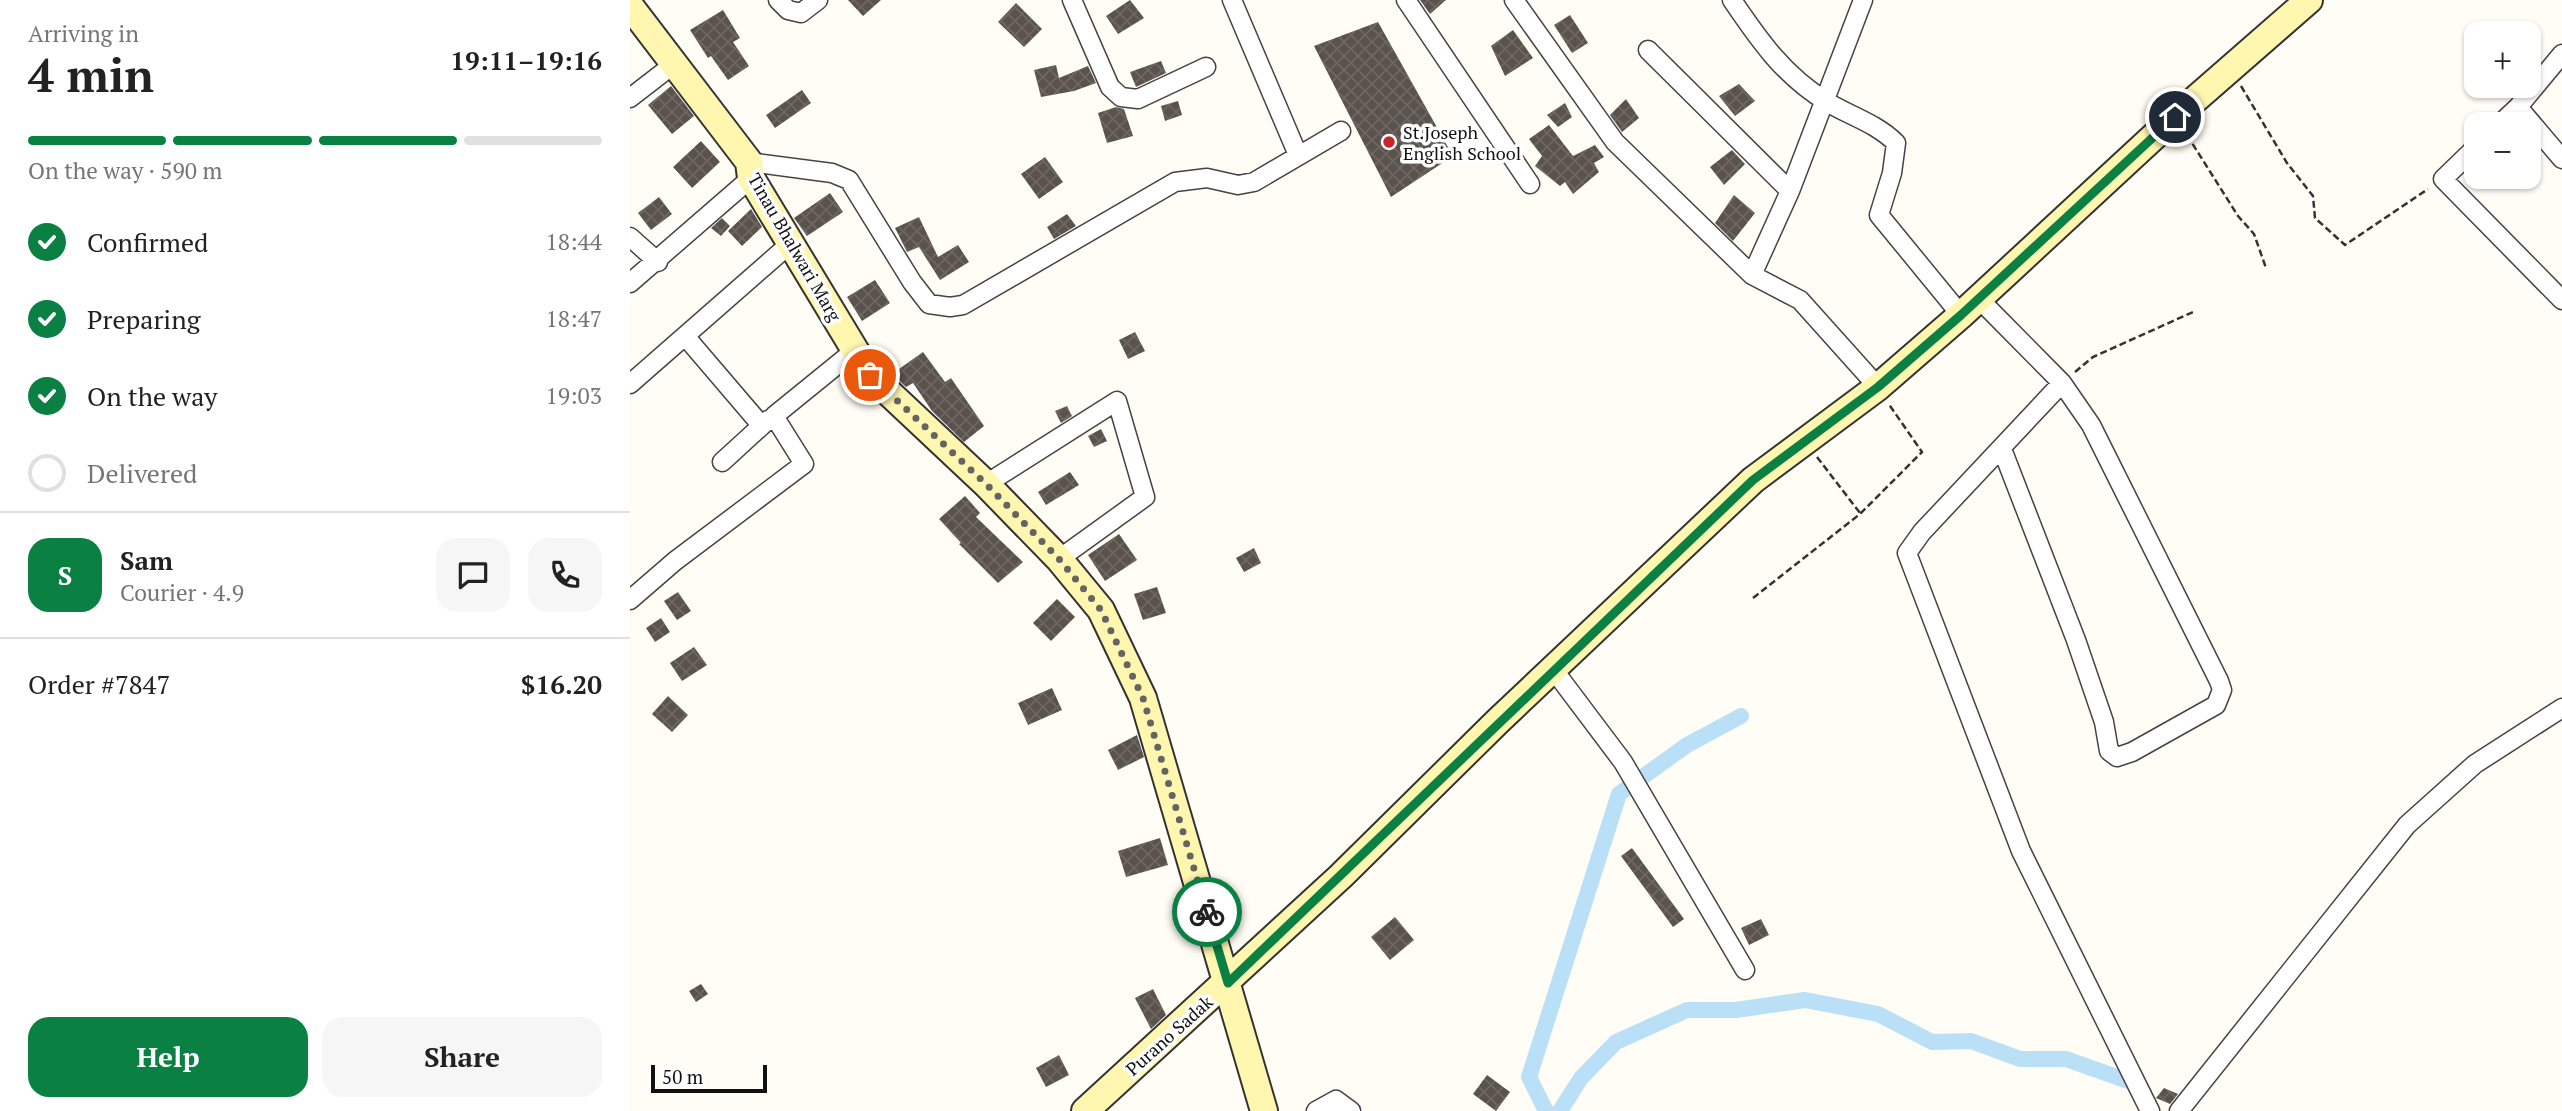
<!DOCTYPE html>
<html lang="en">
<head>
<meta charset="utf-8">
<style>
  body { margin:0; font-family:"PT Serif",serif; background:#f6f6f6; color:#222; height:100vh; display:flex; flex-direction:column; font-size:26px; white-space:nowrap }
  * { box-sizing:border-box; margin:0 }
  p { font-size:23px; color:#767676 }
  .icon { flex:none; width:38px; height:38px; fill:none; stroke:currentColor; stroke-width:2; stroke-linecap:round; stroke-linejoin:round }
  .map { position:relative; flex:1; overflow:hidden }
  .details { display:flex; flex-direction:column; background:#fff; width:630px }
  .details>* { flex:none }
  .controls { position:absolute; left:1834px; top:21px; display:grid; gap:14px }
  .controls a { display:grid; place-items:center; width:77px; height:77px; border-radius:14px; background:#fff; box-shadow:0 2px 5px #0004; font-size:35px }
  .scale { position:absolute; left:21px; bottom:18px; width:116px; box-sizing:border-box; padding-left:7px; border:4px solid #111; border-top:0; font-size:19px; line-height:24px; white-space:nowrap; color:#111; -webkit-text-stroke:5px #fff; paint-order:stroke }
  .pin { position:absolute; display:grid; place-items:center; width:60px; height:60px; color:#fff; margin:-30px; border:4px solid #fff; border-radius:50%; box-shadow:0 2px 7px #0007 }
  .courier { position:absolute; display:grid; place-items:center; width:70px; height:70px; margin:-35px; border:5px solid #0b8043; border-radius:50%; background:#fff; color:#222; box-shadow:0 2px 9px #0007 }
  .head em { font-style:normal; font-weight:800 }
  .head div { display:flex; flex-direction:column-reverse }
  .head { display:flex; align-items:center; justify-content:space-between; height:119px; padding:0 28px }
  h1 { font-size:46px; font-weight:800; line-height:52px }
  .bar { display:grid; grid-template-columns:repeat(4,1fr); gap:10px 7px; align-content:center; height:84px; padding:0 28px }
  .bar i { height:9px; border-radius:5px; background:#e0e0e0 }
  .bar .active { background:#0b8043 }
  .bar p { grid-column:span 4 }
  .line { display:flex; align-items:center; gap:18px; padding:0 28px; border-top:2px solid #e0e0e0 }
  .line div { flex:1 }
  .round { display:grid; place-items:center; flex:none; width:74px; height:74px; border-radius:21px; background:#f6f6f6 }
  ol { padding:0 28px; list-style:none }
  li { display:flex; align-items:center; gap:21px; height:77px }
  li p { margin-inline-start:auto }
  li .icon { padding:7px; border-radius:50%; background:#0b8043; color:#fff; stroke-width:4 }
  li:last-child { color:#767676 }
  li i { width:38px; height:38px; border:4px solid #e0e0e0; border-radius:50% }
  .cta { display:flex; gap:14px; margin-top:auto; padding:14px 28px }
  .cta a { flex:1; height:80px; border-radius:21px; background:#0b8043; color:#fff; font-size:28px; font-weight:800; line-height:80px; text-align:center }
  .cta a+a { background:#f6f6f6; color:#222 }
  main { display:flex; flex:1; min-height:0 }
  .map>svg:first-child { display:block }
  .lines { fill:none; stroke-linecap:round; stroke-linejoin:round }
  .canal { stroke:#b9e0f7; stroke-width:16 }
  .building { fill:url(#building-cross-hatch) }
  .street-casing { stroke:#444; stroke-width:21 }
  .secondary-casing { stroke:#333; stroke-width:30 }
  .path { stroke:#333; stroke-width:2.5; stroke-dasharray:7 3.5; stroke-linecap:butt }
  .street { stroke:#fff; stroke-width:18 }
  .secondary { stroke:#fff6b0; stroke-width:26 }
  .done { stroke:#646461; stroke-width:7; stroke-dasharray:0 12.6 }
  .route { stroke:#0b8043; stroke-width:9 }
  .poi-dot { fill:#c4262e; stroke:#fff; stroke-width:2.5 }
  .labels { text-anchor:middle; dominant-baseline:central; stroke-width:7; stroke-linejoin:round; paint-order:stroke }
  .poi-label { font-size:18px; fill:#111; stroke:#fff; text-anchor:start }
  .street-label { font-size:18px; fill:#111; stroke:#fff }
</style>
</head>
<body>
<main>
<section class="details">
<div class="head"><div><h1>4 min</h1><p>Arriving in</p></div><em>19:11–19:16</em></div>
<div class="bar"><i class="active"></i><i class="active"></i><i class="active"></i><i></i><p>On the way · 590 m</p></div>
<ol>
<li><svg class="icon" aria-label="check" viewBox="0 0 24 24"><path d="M5 12l5 5 9-10"/></svg>Confirmed<p>18:44</p></li>
<li><svg class="icon" aria-label="check" viewBox="0 0 24 24"><path d="M5 12l5 5 9-10"/></svg>Preparing<p>18:47</p></li>
<li><svg class="icon" aria-label="check" viewBox="0 0 24 24"><path d="M5 12l5 5 9-10"/></svg>On the way<p>19:03</p></li>
<li><i></i>Delivered</li>
</ol>
<div class="line" style="height:126px"><b class="round" style="background:#0b8043;color:#fff">S</b><div><b>Sam</b><p>Courier · 4.9</p></div><a class="round"><svg class="icon" aria-label="chat" viewBox="0 0 24 24"><path d="M4 5h16v11H9l-5 4z"/></svg></a><a class="round"><svg class="icon" aria-label="phone" viewBox="0 0 24 24"><path d="M5 4h4l2 5-3 2q2 4 5 5l2-3 5 2v4C11 20 4 13 5 4z"/></svg></a></div>
<div class="line" style="height:91px"><div>Order #7847</div><b>$16.20</b></div>
<div class="cta"><a>Help</a><a>Share</a></div>
</section>
<div class="map">
<svg width="1932" height="1111" viewBox="0 0 1932 1111">
  <defs>
    <pattern id="building-cross-hatch" width="8" height="8" patternUnits="userSpaceOnUse" patternTransform="scale(1.75)"><rect width="8" height="8" fill="#5a524d"/><path d="M0 0l8 8M0 8l8-8" fill="none" stroke="#6d6662"/></pattern>
  </defs>
  <rect width="100%" height="100%" fill="#fffdf5"/>
  <g class="lines">
    <!-- canal -->
    <path class="canal" d="M916,1111L899,1077L989,794L1057,745L1111,716
      M930,1111L951,1078L986,1042L1057,1010H1106L1175,1000L1248,1014L1302,1042L1341,1041L1390,1059H1436L1498,1081"/>
  </g>
  <!-- building -->
  <path class="building" d="M218,0H251L233,16Z
    M500,0L514,18L488,34L476,16Z
    M790,0H816L800,14Z
    M386,3L412,29L394,47L368,22Z
    M93,10L110,38L103,42L119,66L98,80L81,56L78,58L60,30Z
    M940,15L958,43L942,53L924,25Z
    M748,22L823,156L761,197L684,46Z
    M883,30L903,58L875,76L861,46Z
    M531,61L536,73L506,87L500,72Z
    M426,65L429,78L458,66L466,83L444,91L411,97L404,70Z
    M1109,84L1125,101L1105,116L1089,96Z
    M41,86L64,116L42,134L18,105Z
    M172,90L181,103L145,128L136,115Z
    M996,99L1009,118L992,132L980,115Z
    M548,101L552,115L535,121L531,106Z
    M935,103L942,117L928,127L917,115Z
    M486,107L494,109L503,136L477,143L468,113Z
    M919,125L943,156L965,145L974,157L964,163L969,172L943,194L935,182L930,186L905,166L912,156L899,139Z
    M71,141L90,162L62,188L43,167Z
    M1102,150L1115,164L1094,185L1080,167Z
    M415,157L433,182L409,199L391,174Z
    M200,193L213,212L177,236L164,218Z
    M1104,195L1125,213L1103,241L1085,223Z
    M29,197L42,214L21,230L8,213Z
    M121,209L132,227L112,246L98,231Z
    M437,214L446,226L424,239L417,227Z
    M289,217L308,257L328,245L339,262L310,280L289,247L277,252L265,228Z
    M92,218L100,226L91,236L81,228Z
    M245,280L260,303L232,321L217,297Z
    M505,332L515,351L498,359L489,340Z
    M293,352L315,382L321,378L354,426L334,442L302,411L283,383L276,387L262,374Z
    M437,406L442,416L431,423L425,411Z
    M471,429L477,441L464,447L458,436Z
    M440,472L449,485L416,505L408,492Z
    M335,496L350,513L346,517L393,562L368,583L329,544L331,543L309,519Z
    M489,534L507,560L475,581L458,555Z
    M624,548L631,563L614,572L606,558Z
    M527,587L536,613L513,620L504,594Z
    M48,592L61,611L47,620L34,601Z
    M427,599L445,617L421,641L403,623Z
    M31,618L40,632L25,642L16,628Z
    M64,647L77,665L52,681L40,663Z
    M422,688L432,710L398,725L388,703Z
    M38,696L58,715L42,732L22,714Z
    M507,735L514,757L488,770L478,750Z
    M530,838L538,865L496,877L488,851Z
    M1002,848L1054,919L1043,927L991,856Z
    M765,917L784,940L760,960L741,937Z
    M1131,919L1139,935L1119,945L1111,928Z
    M71,984L78,994L66,1002L59,991Z
    M523,989L536,1015L521,1029L505,998Z
    M429,1055L439,1075L416,1087L406,1068Z
    M857,1075L880,1092L866,1111L843,1094Z
    M1534,1088L1548,1094L1540,1104L1526,1098Z"/>
  <g class="lines">
    <!-- street casing -->
    <g class="street-casing">
      <path id="street" d="M148,0L158,10L171,13L188,0
        M442,0L480,87L491,97L508,99L576,67
        M602,0L668,155
        M776,0L900,184
        M884,0L985,142L1122,275L1170,300L1248,387
        M1102,0C1129,40 1154,76 1197,102C1220,116 1246,123 1266,143L1262,173L1249,215L1331,315
        M1018,50L1160,191
        M1932,54L1888,107L1932,159
        M0,98L44,64
        M1870,124L1888,107
        M1846,147L1813,179L1932,300
        M119,162L202,173L219,180L282,282L299,304L320,307L333,305L545,182L577,178L608,185L624,182L711,131
        M0,237L28,262
        M1122,275L1160,191L1233,0
        M0,283L121,178
        M1349,299L1432,383L1461,425L1589,681L1592,690L1586,705L1502,752L1487,757L1479,751L1474,722L1446,640L1372,449
        M55,336L131,425
        M1432,383L1292,532L1277,553L1391,851L1520,1111
        M0,384L161,243
        M92,462L138,420
        M356,484L487,401L515,497L429,559
        M0,600L45,561L174,464L144,416L224,351
        M923,669L993,762L1115,970
        M686,1111L706,1100L721,1111
        M1549,1111L1777,825L1845,764L1932,708"/>
    </g>
    <!-- secondary casing -->
    <g class="secondary-casing">
      <path id="secondary" d="M0,6L119,162L121,178L240,375L356,484L429,559L471,610L513,698L634,1111
        M455,1111L711,876L868,721L1123,480L1248,387L1331,315L1545,117L1679,0"/>
    </g>
    <!-- path -->
    <path class="path" d="M1611,86L1657,163L1683,196L1685,218L1715,245L1798,189
      M1557,135L1608,216L1624,234L1636,268
      M1445,372L1463,357L1563,312
      M1187,457L1230,513
      M1123,598L1230,514L1292,452L1258,403"/>
    <!-- street -->
    <use href="#street" class="street"/>
    <!-- secondary -->
    <use href="#secondary" class="secondary"/>
  </g>
  <g class="lines">
    <!-- done -->
    <path class="done" d="M240,375L356,484L429,559L471,610L513,698L577,912"/>
    <!-- route -->
    <path class="route" d="M577,912L598,983L1123,480L1248,387L1331,315L1545,117"/>
  </g>
  <!-- markers -->
  <circle class="poi-dot" cx="759" cy="142" r="7"/>
  <g class="labels">
    <!-- poi labels -->
    <g class="poi-label">
      <text x="773" y="132">St.Joseph<tspan x="773" dy="21">English School</tspan></text>
    </g>
    <!-- street labels -->
    <g class="street-label">
      <text transform="translate(165 247) rotate(60)">Tinau Bhalwari Marg</text>
      <text transform="translate(539 1035) rotate(-42)">Purano Sadak</text>
    </g>
  </g>
</svg>
<div class="controls">
<a>+</a>
<a>−</a>
</div>
<div class="scale">50 m</div>
<div class="pin" style="left:240px;top:375px;background:#ea580c"><svg class="icon" aria-label="bag" viewBox="0 0 24 24"><path d="M5 8h14l-1 12H6zM9 8a3 3 0 0 1 6 0"/></svg></div>
<div class="pin" style="left:1545px;top:117px;background:#1f2937"><svg class="icon" aria-label="home" viewBox="0 0 24 24"><path d="M3 11l9-7 9 7M6 9v11h12V9"/></svg></div>
<div class="courier" style="left:577px;top:912px"><svg class="icon" aria-label="bike" viewBox="0 0 24 24"><circle cx="6" cy="16" r="4"/><circle cx="18" cy="16" r="4"/><path d="M6 16l4-8h5l3 8M10 8l3 8H6M13 5h3"/></svg></div>
</div>
</main>
</body>
</html>
